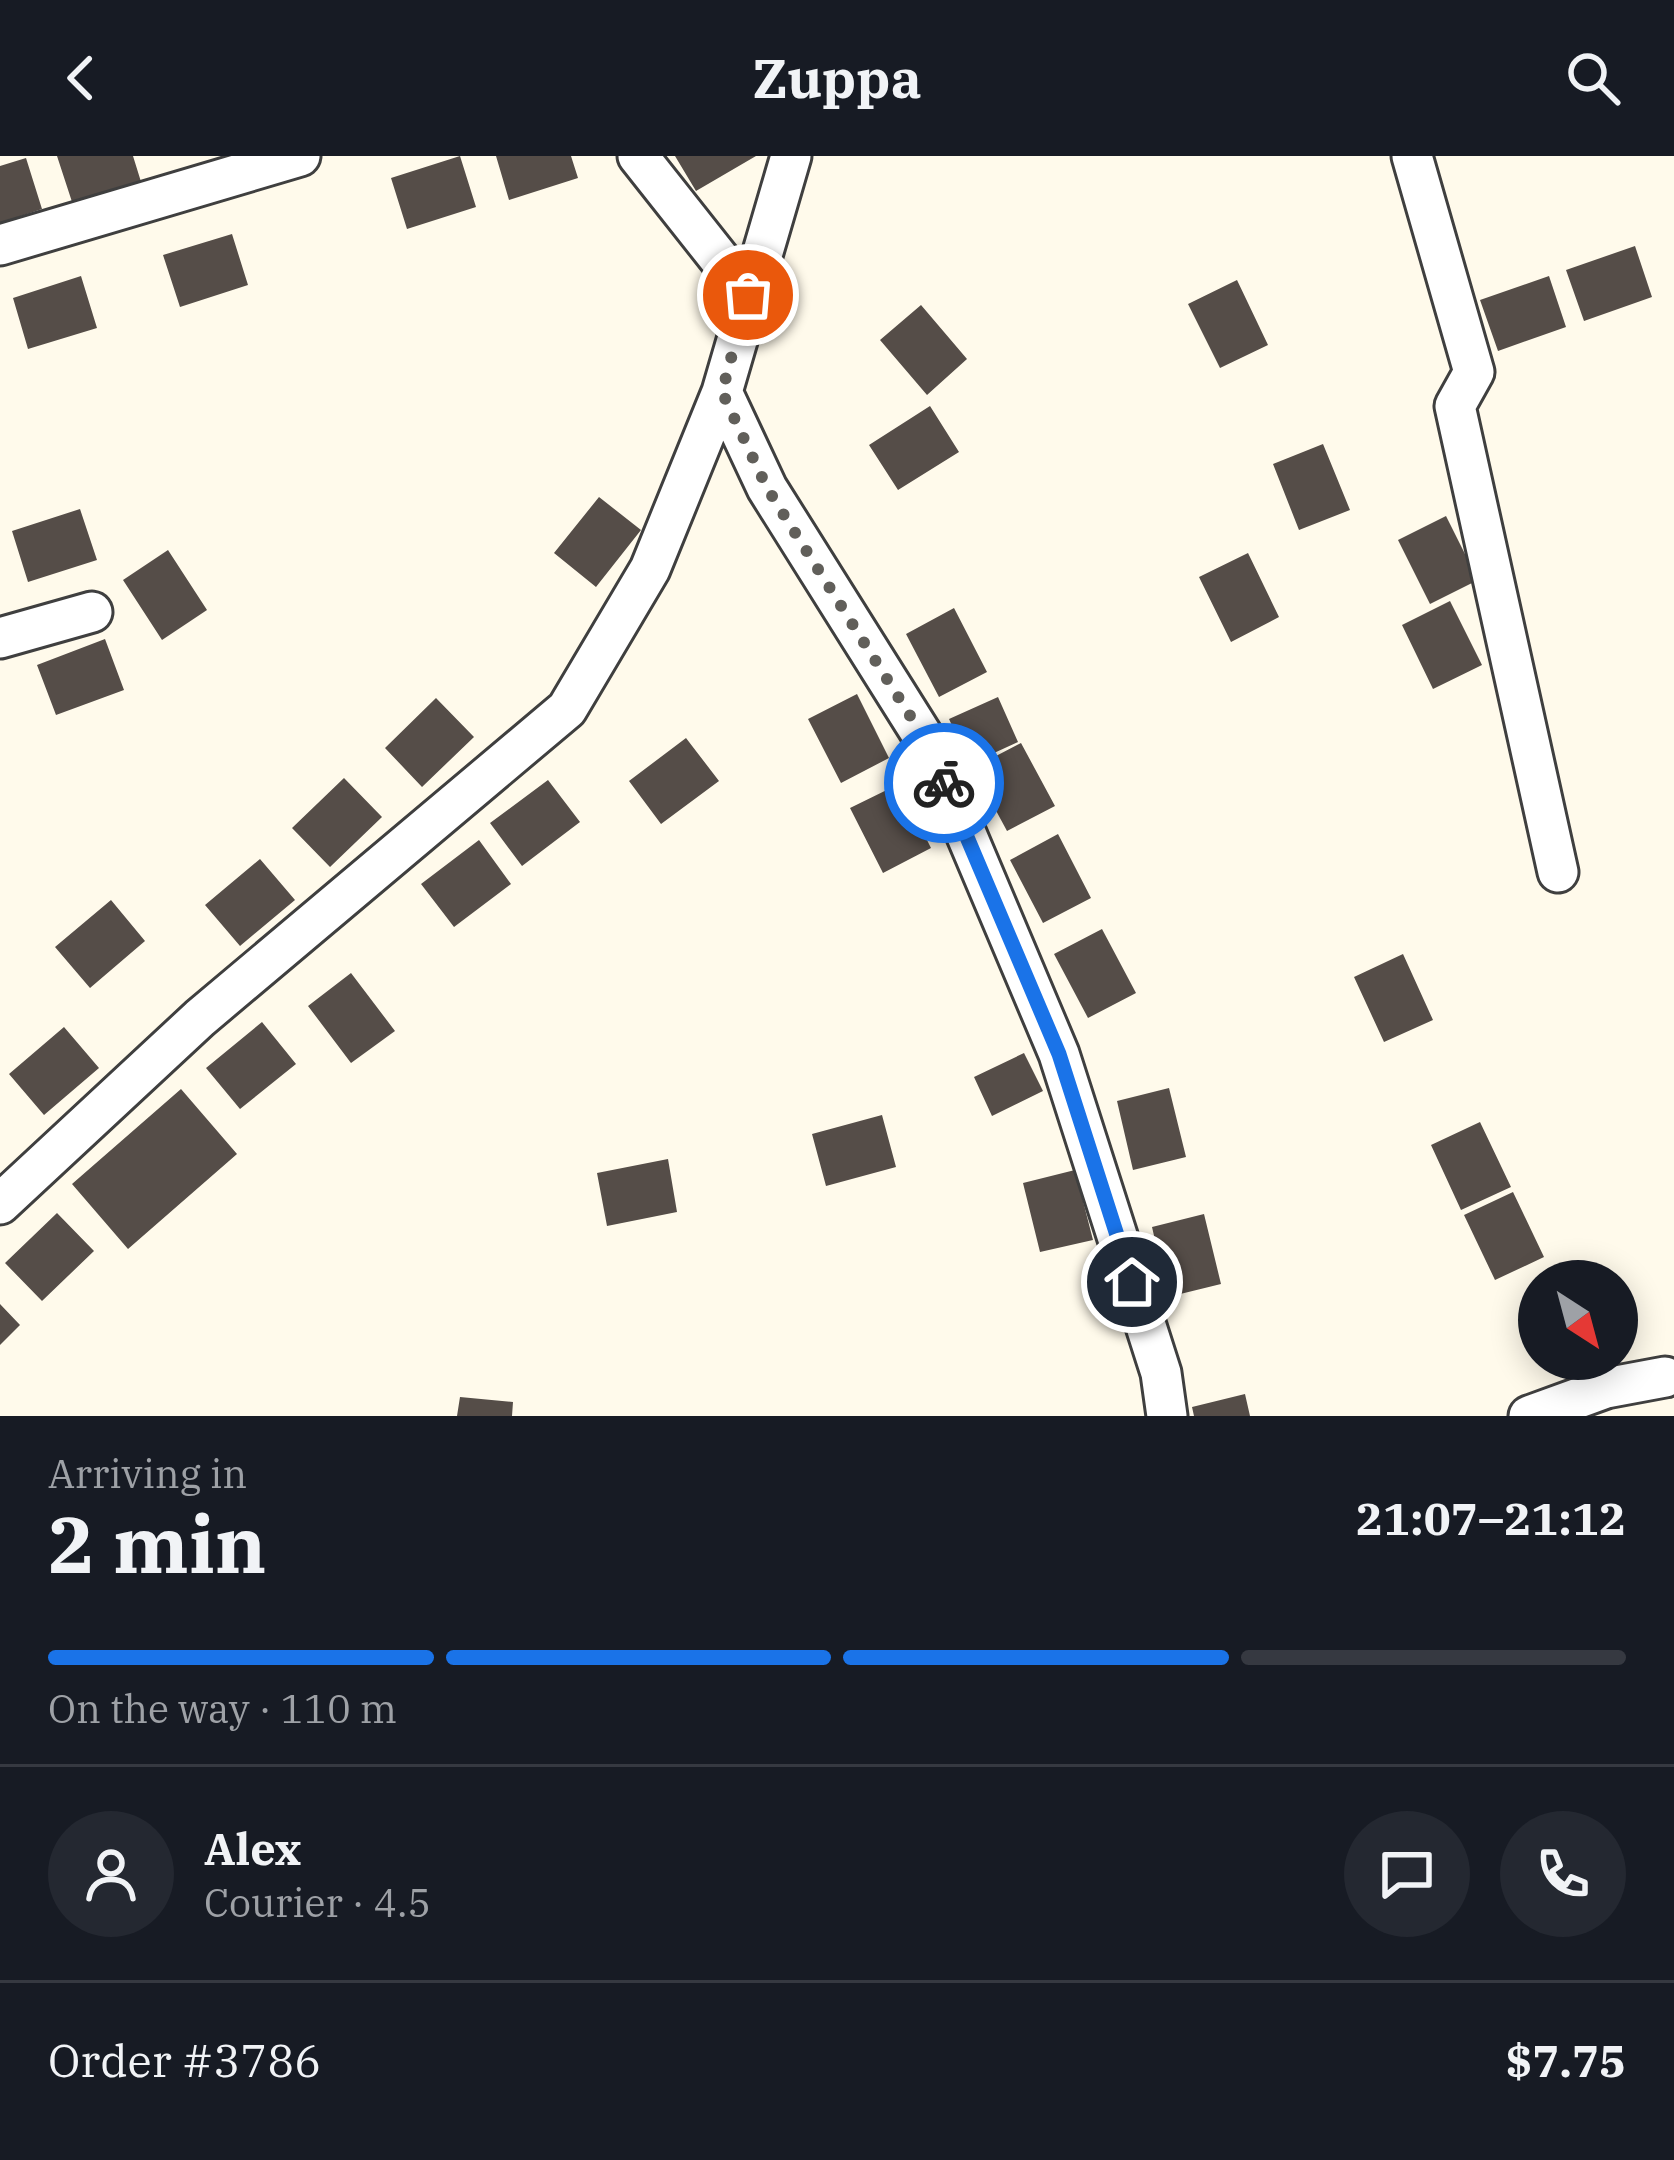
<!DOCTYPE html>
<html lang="en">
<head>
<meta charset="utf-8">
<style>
  body { margin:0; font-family:"IBM Plex Serif",serif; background:#242831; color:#f1f3f6; height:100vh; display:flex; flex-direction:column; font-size:45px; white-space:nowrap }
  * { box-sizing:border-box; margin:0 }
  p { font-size:39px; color:#9ea1a6 }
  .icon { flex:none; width:66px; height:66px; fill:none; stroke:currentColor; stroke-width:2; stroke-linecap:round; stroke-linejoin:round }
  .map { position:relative; height:1260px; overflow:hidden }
  .drawer { display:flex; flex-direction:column; background:#171b24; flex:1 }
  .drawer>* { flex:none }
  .needle { width:78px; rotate:144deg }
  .fabs { position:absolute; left:1518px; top:1104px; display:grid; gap:24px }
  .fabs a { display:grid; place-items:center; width:120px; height:120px; border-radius:50%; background:#171b24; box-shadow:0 6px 30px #0003; font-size:60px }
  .pin { position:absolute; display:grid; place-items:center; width:102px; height:102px; color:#fff; margin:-51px; border:6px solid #fff; border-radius:50%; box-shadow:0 3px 12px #0007 }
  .courier { position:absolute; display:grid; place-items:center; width:120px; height:120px; margin:-60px; border:9px solid #1a73e8; border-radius:50%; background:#fff; color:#222; box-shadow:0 3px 15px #0007 }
  .overview em { font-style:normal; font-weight:700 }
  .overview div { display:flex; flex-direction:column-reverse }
  .overview { display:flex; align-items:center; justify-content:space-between; height:204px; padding:0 48px }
  h1 { font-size:78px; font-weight:700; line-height:90px }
  .bar { display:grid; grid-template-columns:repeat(4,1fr); gap:18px 12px; align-content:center; height:144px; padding:0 48px }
  .bar i { height:15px; border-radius:9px; background:#363941 }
  .bar .selected { background:#1a73e8 }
  .bar p { grid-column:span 4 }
  .line { display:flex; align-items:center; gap:30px; padding:0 48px; border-top:3px solid #363941 }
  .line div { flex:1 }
  .round { display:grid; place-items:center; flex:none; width:126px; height:126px; border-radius:63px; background:#242831 }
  header { display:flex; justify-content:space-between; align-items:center; height:156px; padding:0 48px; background:#171b24; font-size:54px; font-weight:700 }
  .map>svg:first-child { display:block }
  .building { fill:#554d48 }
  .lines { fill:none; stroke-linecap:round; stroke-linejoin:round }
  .minor-casing { stroke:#3f3f3f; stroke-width:45 }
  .minor { stroke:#fff; stroke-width:39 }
  .done { stroke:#615f5a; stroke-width:12; stroke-dasharray:0 21.6 }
  .route { stroke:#1a73e8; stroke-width:15 }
</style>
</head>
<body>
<header><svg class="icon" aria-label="back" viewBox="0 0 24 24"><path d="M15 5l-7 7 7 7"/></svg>Zuppa<svg class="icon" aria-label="search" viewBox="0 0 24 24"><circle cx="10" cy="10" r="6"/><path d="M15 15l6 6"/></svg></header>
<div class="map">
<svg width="1674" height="1260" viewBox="0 0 1674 1260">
  <rect width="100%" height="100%" fill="#fffaeb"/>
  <!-- building -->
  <path class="building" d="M57,0H133L142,29L74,52Z
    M460,0L476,51L407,73L391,22Z
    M496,0H571L578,22L509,44Z
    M675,0H756L696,35Z
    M26,2L42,53L0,67V10Z
    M232,78L248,129L180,151L163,99Z
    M1635,90L1652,141L1584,165L1566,114Z
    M81,120L97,172L28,193L13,142Z
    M1549,120L1566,171L1498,195L1480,144Z
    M1237,124L1268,189L1220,212L1188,148Z
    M921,149L967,203L927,239L880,184Z
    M930,250L959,296L898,334L869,289Z
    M1323,288L1350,354L1299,374L1273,308Z
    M599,341L641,374L596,431L554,397Z
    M80,353L97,404L28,426L12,375Z
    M1446,360L1478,424L1430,448L1398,384Z
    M168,394L207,454L162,484L123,424Z
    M1248,397L1279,461L1231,486L1199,421Z
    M1450,445L1482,509L1433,533L1402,469Z
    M954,452L987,516L939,541L906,478Z
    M105,483L124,534L56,559L37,509Z
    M857,538L889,602L841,627L808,563Z
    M998,541L1018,586L970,608L949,563Z
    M436,542L474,581L422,631L385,592Z
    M686,582L719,625L661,668L629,625Z
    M1021,587L1055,650L1007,675L973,612Z
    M344,622L382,661L330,711L292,672Z
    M548,624L580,666L522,710L490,667Z
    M899,628L931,692L883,717L850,652Z
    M1058,678L1091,742L1043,767L1010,704Z
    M479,684L511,728L454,771L421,728Z
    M260,703L295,744L240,790L205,749Z
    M111,744L145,785L90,832L55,791Z
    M1102,773L1136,837L1088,862L1054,798Z
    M1403,798L1433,864L1384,886L1354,821Z
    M351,817L395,875L351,907L308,850Z
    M262,866L296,908L240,953L206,912Z
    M64,871L99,912L44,959L9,918Z
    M1024,897L1043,935L992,960L974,921Z
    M1169,932L1186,1001L1133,1014L1117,945Z
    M181,933L237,998L128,1093L72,1028Z
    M882,959L896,1011L826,1030L812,978Z
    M1480,966L1511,1031L1461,1054L1431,989Z
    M668,1003L677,1056L607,1070L597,1017Z
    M1075,1014L1093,1084L1040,1096L1023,1027Z
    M1513,1036L1544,1101L1495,1124L1464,1059Z
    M57,1057L94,1095L42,1145L5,1107Z
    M1204,1058L1221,1128L1168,1141L1152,1071Z
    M0,1148L20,1169L0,1189Z
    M1245,1238L1250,1260H1194L1192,1251Z
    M460,1241L513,1246L512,1260H457Z"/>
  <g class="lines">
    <!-- minor casing -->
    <g class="minor-casing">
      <path id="minor" d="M638,0L748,139
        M1412,0L1474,216L1455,250L1558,716
        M0,89L300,0
        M722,236L767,332L929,590L1059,898L1161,1217L1167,1260
        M0,482L92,456
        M0,1048L200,862L567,553L650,413L722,236L791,0
        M1529,1260L1606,1232L1665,1221"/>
    </g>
    <!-- minor -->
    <use href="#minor" class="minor"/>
  </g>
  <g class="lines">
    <!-- done -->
    <path class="done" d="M748,139L722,236L767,332L929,590L944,627"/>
    <!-- route -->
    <path class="route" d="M944,627L1059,898L1132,1126"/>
  </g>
</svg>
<div class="fabs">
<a><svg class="needle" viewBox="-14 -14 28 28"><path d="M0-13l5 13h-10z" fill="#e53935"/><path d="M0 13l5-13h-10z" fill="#9ea1a6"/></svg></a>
</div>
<div class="pin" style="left:748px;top:139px;background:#ea580c"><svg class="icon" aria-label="bag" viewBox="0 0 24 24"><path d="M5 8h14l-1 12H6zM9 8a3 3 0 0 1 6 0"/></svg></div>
<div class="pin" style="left:1132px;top:1126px;background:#1f2937"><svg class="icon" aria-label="home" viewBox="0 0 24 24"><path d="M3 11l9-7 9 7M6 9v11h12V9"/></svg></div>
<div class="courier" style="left:944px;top:627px"><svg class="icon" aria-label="bike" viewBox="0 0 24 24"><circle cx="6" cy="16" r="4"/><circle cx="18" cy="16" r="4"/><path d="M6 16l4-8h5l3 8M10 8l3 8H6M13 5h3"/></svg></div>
</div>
<section class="drawer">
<div class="overview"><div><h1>2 min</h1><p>Arriving in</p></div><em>21:07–21:12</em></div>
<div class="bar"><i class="selected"></i><i class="selected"></i><i class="selected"></i><i></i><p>On the way · 110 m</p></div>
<div class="line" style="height:216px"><a class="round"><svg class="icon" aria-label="person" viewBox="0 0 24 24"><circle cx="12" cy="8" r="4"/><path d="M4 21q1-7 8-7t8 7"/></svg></a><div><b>Alex</b><p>Courier · 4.5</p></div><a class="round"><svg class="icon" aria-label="chat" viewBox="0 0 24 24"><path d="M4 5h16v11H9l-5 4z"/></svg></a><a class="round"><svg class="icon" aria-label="phone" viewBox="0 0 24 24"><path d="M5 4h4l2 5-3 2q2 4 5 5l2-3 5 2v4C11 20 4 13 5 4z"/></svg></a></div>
<div class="line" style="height:156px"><div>Order #3786</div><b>$7.75</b></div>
</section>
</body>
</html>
